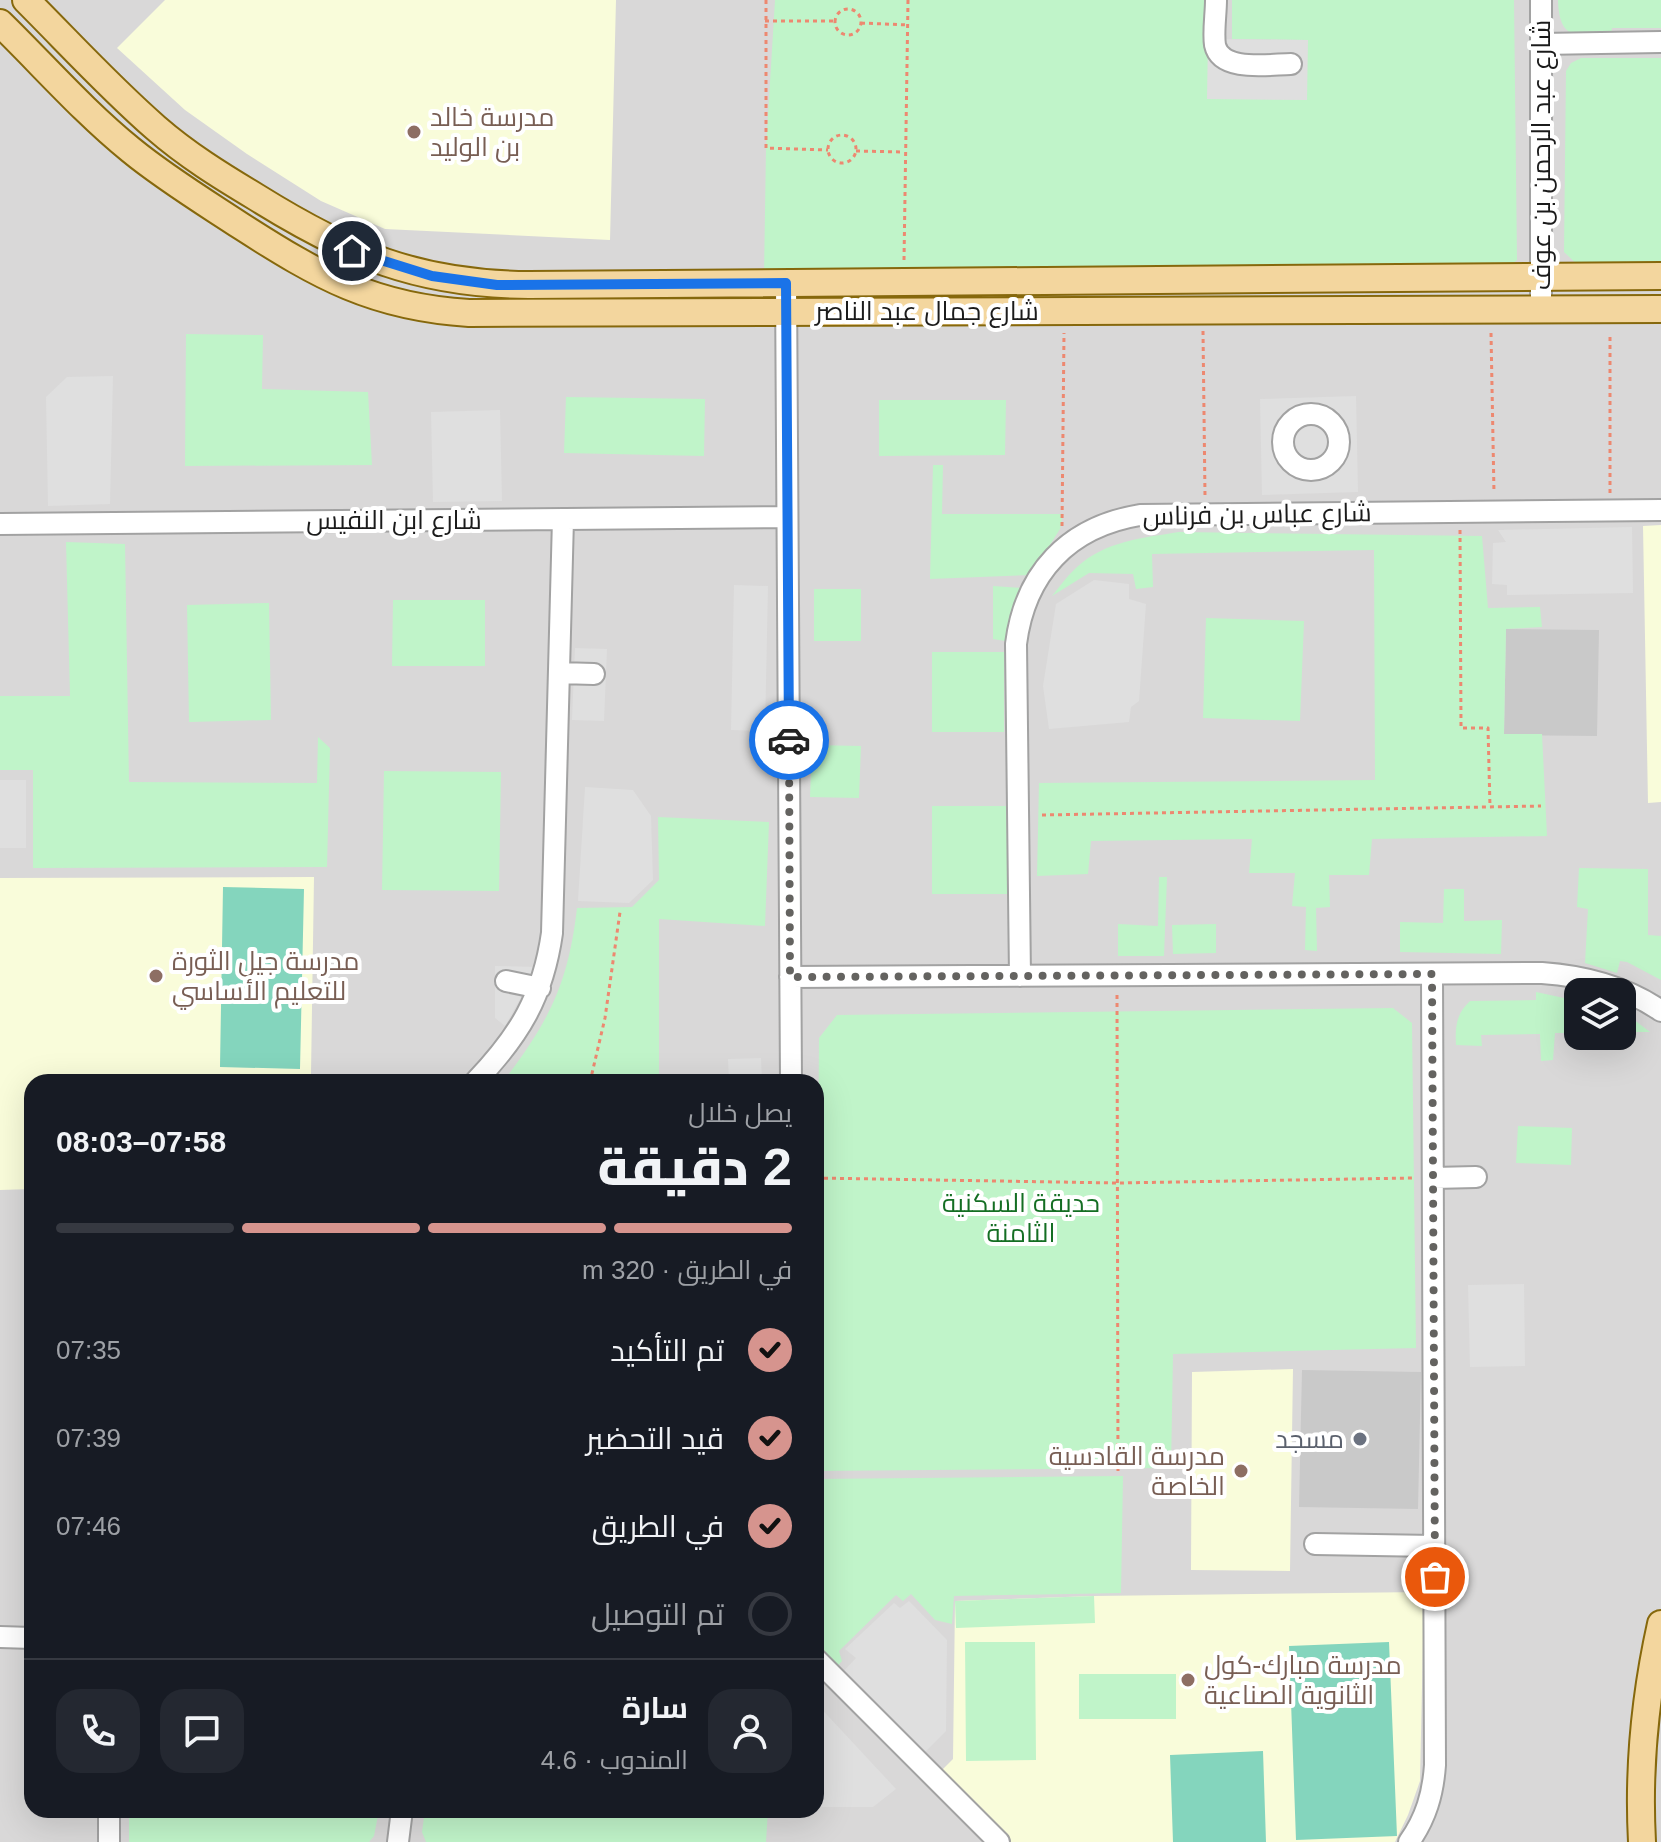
<!DOCTYPE html>
<html lang="ar">
<head>
<meta charset="utf-8">
<style>
  body { margin:0; font-family:Helvetica,Cairo,sans-serif; background:#242831; color:#f1f3f6; direction:rtl; height:100vh; display:flex; flex-direction:column; font-size:30px; white-space:nowrap }
  * { box-sizing:border-box; margin:0 }
  p { font-size:26px; color:#9ea1a6 }
  .icon { flex:none; width:44px; height:44px; fill:none; stroke:currentColor; stroke-width:2; stroke-linecap:round; stroke-linejoin:round }
  .map { position:relative; flex:1; overflow:hidden; direction:ltr }
  .details { position:absolute; left:24px; top:1074px; width:800px; height:744px; display:flex; flex-direction:column; background:#171b24; border-radius:24px; box-shadow:0 8px 32px #0002; direction:rtl }
  .details>* { flex:none }
  .fabs { position:absolute; left:1564px; top:978px; display:grid; gap:16px }
  .fabs a { display:grid; place-items:center; width:72px; height:72px; border-radius:16px; background:#171b24; box-shadow:0 8px 32px #0002; font-size:40px }
  .pin { position:absolute; display:grid; place-items:center; width:68px; height:68px; color:#fff; margin:-34px; border:4px solid #fff; border-radius:50%; box-shadow:0 2px 8px #0007 }
  .courier { position:absolute; display:grid; place-items:center; width:80px; height:80px; margin:-40px; border:6px solid #1a73e8; border-radius:50%; background:#fff; color:#222; box-shadow:0 2px 10px #0007 }
  .headline em { font-style:normal; font-weight:800 }
  .headline div { display:flex; flex-direction:column-reverse }
  .headline { display:flex; align-items:center; justify-content:space-between; height:136px; padding:0 32px }
  h1 { font-size:52px; font-weight:800; line-height:60px }
  .bar { display:grid; grid-template-columns:repeat(4,1fr); gap:12px 8px; align-content:center; height:96px; padding:0 32px }
  .bar i { height:10px; border-radius:6px; background:#363941 }
  .bar .active { background:#d6948e }
  .bar p { grid-column:span 4 }
  .line { display:flex; align-items:center; gap:20px; padding:0 32px; border-top:2px solid #363941 }
  .line div { flex:1 }
  .round { display:grid; place-items:center; flex:none; width:84px; height:84px; border-radius:24px; background:#242831 }
  ol { padding:0 32px; list-style:none }
  li { display:flex; align-items:center; gap:24px; height:88px }
  li p { margin-inline-start:auto }
  li .icon { padding:8px; border-radius:50%; background:#d6948e; color:#111; stroke-width:4 }
  li:last-child { color:#9ea1a6 }
  li i { width:44px; height:44px; border:4px solid #363941; border-radius:50% }
  .map>svg:first-child { display:block }
  .residential { fill:#d9d8d8; fill-rule:evenodd }
  .education { fill:#f9fcda }
  .religious { fill:#c9c9c9 }
  .park { fill:#c0f4c9 }
  .pitch { fill:#84d5bd }
  .parking { fill:#dfdfdf }
  .lines { fill:none; stroke-linecap:round; stroke-linejoin:round }
  .minor-casing { stroke:#a2a2a2; stroke-width:24 }
  .major-casing { stroke:#86680c; stroke-width:30 }
  .path { stroke:#ed8870; stroke-width:3; stroke-dasharray:4 4; stroke-linecap:butt }
  .minor { stroke:#fff; stroke-width:20 }
  .major { stroke:#f3d69e; stroke-width:26 }
  .done { stroke:#646360; stroke-width:8; stroke-dasharray:0 14.4 }
  .route { stroke:#1a73e8; stroke-width:10 }
  .education-dot { fill:#8d6e63; stroke:#fff; stroke-width:3 }
  .worship-dot { fill:#6b7280; stroke:#fff; stroke-width:3 }
  .labels { text-anchor:middle; dominant-baseline:central; stroke-width:8; stroke-linejoin:round; paint-order:stroke }
  .education-label { font-size:26px; fill:#785e54; stroke:#fff; text-anchor:start }
  .street-label { font-size:26px; fill:#1b1b1b; stroke:#fff }
  .park-label { font-size:26px; fill:#146e23; stroke:#fff }
  .worship-label { font-size:26px; fill:#5b616d; stroke:#fff; text-anchor:end }
</style>
</head>
<body>
<div class="map">
<svg width="1661" height="1842" viewBox="0 0 1661 1842">
  <rect width="100%" height="100%" fill="#ece9e1"/>
  <!-- residential -->
  <path class="residential" d="M0,0H1661V1842H0ZM1578,992H1622V1036H1578ZM32,1082H816V1810H32Z"/>
  <!-- education -->
  <path class="education" d="M165,0H616L610,240L385,229L321,201L247,154L185,110L117,48Z
    M1661,525V802L1648,803L1643,526Z
    M314,877L311,1074L303,1082H32V1189L0,1190V878Z
    M1293,1369L1290,1571L1191,1570L1192,1372Z
    M1424,1592L1420,1781L1408,1815L1395,1842H1006L937,1775L953,1759L955,1601L1094,1596Z"/>
  <!-- religious -->
  <path class="religious" d="M1506,629L1599,630L1597,736L1504,735Z
    M1302,1370L1421,1372L1418,1509L1299,1507Z"/>
  <!-- park -->
  <path class="park" d="M775,0H1207L1208,39L1306,100L1307,40L1232,39V0H1514L1517,260L1507,268L764,275L766,148Z
    M1558,0H1661V28H1612L1611,36C1578,37 1559,41 1558,0Z
    M1581,58H1661V269L1583,270L1564,252L1566,71L1571,63Z
    M186,334L263,335L262,389L368,392L372,465L185,466Z
    M566,397L705,399L704,456L564,453Z
    M879,400H1006L1005,455L879,456Z
    M933,465H943L942,514H1063L1060,529L1031,575L930,579Z
    M1179,532L1482,536L1488,608L1540,607L1542,627L1506,629L1504,734H1542L1547,836L1372,839L1369,875H1329L1330,907L1316,908L1317,951L1305,950L1306,907L1292,906L1295,873H1249L1252,839L1091,841L1088,874L1037,876L1039,783L1375,780L1374,550L1152,554L1153,587L1136,589L1133,574L1089,573L1052,596C1060,586 1068,575 1077,567C1105,541 1143,538 1179,532Z
    M66,542L125,544L129,782L317,783L318,737L330,748L327,867L33,868V770H0V696H70Z
    M993,586L1023,588L1011,612L1005,641L993,639Z
    M814,589H861V641H814Z
    M393,600H485V666H392Z
    M269,603L271,720L189,722L187,605Z
    M1206,618L1304,621L1300,721L1203,718Z
    M932,652H1004V732H932Z
    M812,745L861,746L859,798L810,797Z
    M384,771L501,772L499,891L382,890Z
    M932,806H1007V894H932Z
    M658,817L769,822L765,926L659,919V1082H503C549,1021 568,985 577,908L632,907L659,880Z
    M1579,868L1648,869V935L1661,936V980L1627,962L1620,961L1617,973L1585,963L1588,909L1577,907Z
    M1159,877H1167L1164,956H1118V924L1158,926Z
    M1444,889H1464V921L1502,920L1501,954L1400,952V922L1443,923Z
    M1216,924V953L1173,954L1172,925Z
    M1536,992L1578,1001V1033H1555L1553,1060L1541,1061L1540,1034L1481,1035L1482,1046L1456,1045C1455,1027 1456,1014 1470,1001L1536,1000Z
    M1393,1008L1412,1023L1416,1348L1173,1354L1171,1468L816,1471L819,1038L837,1015Z
    M1622,1014L1633,1019L1650,1032H1622Z
    M1518,1126L1572,1128L1571,1165L1516,1163Z
    M1123,1476L1121,1593L954,1596L952,1624L935,1620L911,1594L903,1601L896,1595L839,1651L842,1661L833,1671L816,1651V1479Z
    M1094,1596L1095,1623L956,1628L955,1601Z
    M965,1642H1035L1036,1760L966,1761Z
    M1079,1674H1176V1719H1079Z
    M129,1810H379L374,1836L369,1842H129Z
    M425,1810H768L766,1842H426L422,1832Z"/>
  <!-- pitch -->
  <path class="pitch" d="M223,887L304,889L300,1069L220,1067Z
    M1389,1642L1397,1836L1296,1840L1289,1646Z
    M1263,1751L1266,1842H1173L1170,1755Z"/>
  <!-- parking -->
  <path class="parking" d="M1208,39L1308,40L1307,100L1207,99Z
    M113,376L110,504L48,506L46,397L67,377Z
    M1356,396L1358,492L1262,495L1260,399Z
    M500,410L502,501L433,502L431,412Z
    M1632,527L1633,593L1507,595V585L1492,584L1493,543L1506,542L1498,530Z
    M1094,580L1129,584V599L1146,604L1139,701L1131,707L1129,722L1049,729L1043,686L1056,604Z
    M734,585L768,586L765,731L731,730Z
    M575,648L607,649L604,721L572,720Z
    M0,780H26V848H0Z
    M585,787L633,790L651,816L653,880L629,903L578,901Z
    M495,966L538,967L505,1026L495,1018Z
    M761,1058L762,1082H729L728,1059Z
    M1524,1284L1525,1366L1470,1367L1468,1285Z
    M909,1601L947,1640L946,1731L918,1759L839,1676L856,1658L845,1649L894,1603L900,1608Z
    M816,1703L896,1789L873,1807H816Z"/>
  <g class="lines">
    <!-- minor casing -->
    <g class="minor-casing">
      <path id="minor" d="M1216,0C1216,14 1213,32 1215,45C1221,73 1271,64 1291,64
        M1541,0V309
        M1541,44L1661,42
        M786,283L791,1082
        M1283 442a28 28 0 1 1 56 0a28 28 0 1 1-56 0Z
        M0,524L787,517
        M559,673L594,674
        M1020,976L1016,644C1025,573 1068,527 1140,515L1661,510
        M790,977L1542,973C1585,976 1625,986 1661,1011
        M506,981L540,988
        M475,1082C519,1036 543,997 552,933L563,519
        M1433,1178L1476,1177
        M1315,1544L1434,1546
        M0,1637L32,1638
        M816,1659L999,1842
        M109,1810V1842
        M398,1842L402,1810
        M1409,1842C1426,1818 1433,1794 1435,1765L1432,974"/>
    </g>
    <!-- major casing -->
    <g class="major-casing">
      <path id="major" d="M26,0C69,43 110,88 156,128C187,155 221,176 256,197C349,255 418,284 529,285L1661,276
        M0,23C43,65 84,112 131,150C165,178 203,201 241,226C319,276 373,307 469,313L1661,309
        M1642,1842C1638,1768 1645,1696 1661,1624"/>
    </g>
    <!-- path -->
    <path class="path" d="M766,0V148L828,150
      M835 22a13 13 0 1 1 26 0a13 13 0 1 1-26 0Z
      M765,21H833
      M861,23L908,25
      M828 149a14 14 0 1 1 28 0a14 14 0 1 1-28 0Z
      M856,151L904,152
      M904,260L908,0
      M1203,331L1205,496
      M1491,333L1494,493
      M1610,493V333
      M1062,526L1064,333
      M1460,530L1461,728H1488L1490,807
      M1042,815L1541,806
      M1117,995L1118,1471
      M590,1082L605,1018L620,912
      M816,1178L1117,1183L1412,1178"/>
    <!-- minor -->
    <use href="#minor" class="minor"/>
    <!-- major -->
    <use href="#major" class="major"/>
  </g>
  <g class="lines">
    <!-- done -->
    <path class="done" d="M789,740L790,977L1432,974L1435,1577"/>
    <!-- route -->
    <path class="route" d="M352,251L432,276L497,285L786,283L789,740"/>
  </g>
  <!-- markers -->
  <g class="education-dot">
    <circle cx="414" cy="132" r="8"/>
    <circle cx="156" cy="976" r="8"/>
    <circle cx="1241" cy="1471" r="8"/>
    <circle cx="1188" cy="1680" r="8"/>
  </g>
  <circle class="worship-dot" cx="1360" cy="1439" r="8"/>
  <g class="labels">
    <!-- education labels -->
    <g class="education-label">
      <text x="430" y="117">مدرسة خالد<tspan x="430" dy="30">بن الوليد</tspan></text>
      <text x="172" y="961">مدرسة جيل الثورة<tspan x="172" dy="30">للتعليم الأساسي</tspan></text>
      <text x="1225" y="1456" text-anchor="end">مدرسة القادسية<tspan x="1225" dy="30">الخاصة</tspan></text>
      <text x="1204" y="1665">مدرسة مبارك-كول<tspan x="1204" dy="30">الثانوية الصناعية</tspan></text>
    </g>
    <!-- street labels -->
    <g class="street-label">
      <text transform="translate(1541 155) rotate(-90)">شارع عبد الرحمن بن عوف</text>
      <text x="927" y="311">شارع جمال عبد الناصر</text>
      <text transform="translate(1257 514) rotate(-1)">شارع عباس بن فرناس</text>
      <text x="394" y="520">شارع ابن النفيس</text>
    </g>
    <!-- park labels -->
    <g class="park-label">
      <text x="1021" y="1203">حديقة السكنية<tspan x="1021" dy="30">الثامنة</tspan></text>
    </g>
    <!-- worship labels -->
    <g class="worship-label">
      <text x="1344" y="1439">مسجد</text>
    </g>
  </g>
</svg>
<div class="fabs">
<a><svg class="icon" aria-label="layers" viewBox="0 0 24 24"><path d="M12 4l9 5-9 5-9-5zM3 14l9 5 9-5"/></svg></a>
</div>
<div class="pin" style="left:1435px;top:1577px;background:#ea580c"><svg class="icon" aria-label="bag" viewBox="0 0 24 24"><path d="M5 8h14l-1 12H6zM9 8a3 3 0 0 1 6 0"/></svg></div>
<div class="pin" style="left:352px;top:251px;background:#1f2937"><svg class="icon" aria-label="home" viewBox="0 0 24 24"><path d="M3 11l9-7 9 7M6 9v11h12V9"/></svg></div>
<div class="courier" style="left:789px;top:740px"><svg class="icon" aria-label="car" viewBox="0 0 24 24"><path d="M5 17H2v-5l4-1 3-4h7l3 4 3 1v5h-3M9 17h6M6 11h13"/><circle cx="7" cy="17" r="2"/><circle cx="17" cy="17" r="2"/></svg></div>
<section class="details">
<div class="headline"><div><h1>2 دقيقة</h1><p>يصل خلال</p></div><em>07:58–08:03</em></div>
<div class="bar"><i class="active"></i><i class="active"></i><i class="active"></i><i></i><p>في الطريق · 320 m</p></div>
<ol>
<li><svg class="icon" aria-label="check" viewBox="0 0 24 24"><path d="M5 12l5 5 9-10"/></svg>تم التأكيد<p>07:35</p></li>
<li><svg class="icon" aria-label="check" viewBox="0 0 24 24"><path d="M5 12l5 5 9-10"/></svg>قيد التحضير<p>07:39</p></li>
<li><svg class="icon" aria-label="check" viewBox="0 0 24 24"><path d="M5 12l5 5 9-10"/></svg>في الطريق<p>07:46</p></li>
<li><i></i>تم التوصيل</li>
</ol>
<div class="line" style="height:144px"><a class="round"><svg class="icon" aria-label="person" viewBox="0 0 24 24"><circle cx="12" cy="8" r="4"/><path d="M4 21q1-7 8-7t8 7"/></svg></a><div><b>سارة</b><p>المندوب · 4.6</p></div><a class="round"><svg class="icon" aria-label="chat" viewBox="0 0 24 24"><path d="M4 5h16v11H9l-5 4z"/></svg></a><a class="round"><svg class="icon" aria-label="phone" viewBox="0 0 24 24"><path d="M5 4h4l2 5-3 2q2 4 5 5l2-3 5 2v4C11 20 4 13 5 4z"/></svg></a></div>
</section>
</div>
</body>
</html>
